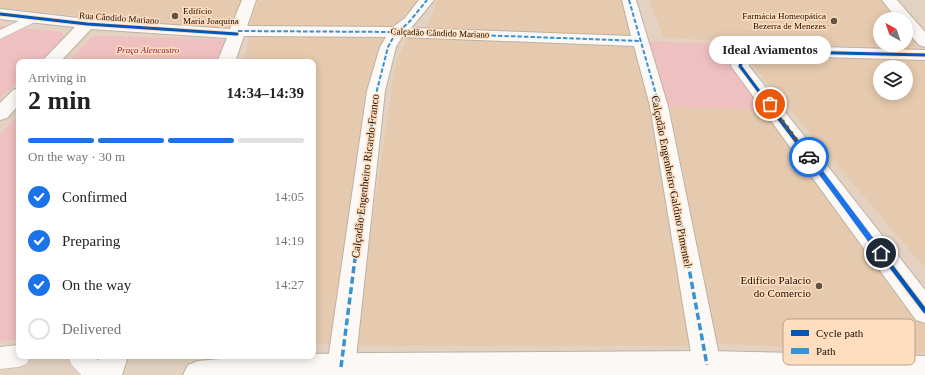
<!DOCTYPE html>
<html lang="en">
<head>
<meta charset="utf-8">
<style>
  body { margin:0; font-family:"Times New Roman",serif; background:#f2f2f2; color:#222; height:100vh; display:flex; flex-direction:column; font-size:15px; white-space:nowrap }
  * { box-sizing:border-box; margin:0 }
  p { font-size:13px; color:#767676 }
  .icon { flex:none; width:22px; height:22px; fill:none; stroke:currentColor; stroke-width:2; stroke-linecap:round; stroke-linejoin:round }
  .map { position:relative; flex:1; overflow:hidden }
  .panel { position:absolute; left:16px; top:59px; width:300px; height:300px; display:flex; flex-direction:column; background:#fff; border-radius:8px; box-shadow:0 2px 10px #0003 }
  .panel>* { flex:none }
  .needle { width:26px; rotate:320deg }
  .tools { position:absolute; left:873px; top:12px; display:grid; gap:8px }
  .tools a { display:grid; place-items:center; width:40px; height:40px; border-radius:50%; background:#fff; box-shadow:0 2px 10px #0003; font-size:20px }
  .pin { position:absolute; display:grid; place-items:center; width:34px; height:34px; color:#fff; margin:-17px; border:2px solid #fff; border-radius:50%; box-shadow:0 1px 4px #0007 }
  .courier { position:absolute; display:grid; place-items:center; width:40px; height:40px; margin:-20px; border:3px solid #1a73e8; border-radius:50%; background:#fff; color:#222; box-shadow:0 1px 5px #0007 }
  .bubble { position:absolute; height:28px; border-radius:14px; background:#fff; box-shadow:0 2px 10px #0003; font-size:13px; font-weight:600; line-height:28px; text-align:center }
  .head em { font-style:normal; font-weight:600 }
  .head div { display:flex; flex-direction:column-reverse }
  .head { display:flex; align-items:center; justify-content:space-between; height:68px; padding:0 12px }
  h1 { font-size:26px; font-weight:600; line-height:30px }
  .bar { display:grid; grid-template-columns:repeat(4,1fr); gap:6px 4px; align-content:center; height:48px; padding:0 12px }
  .bar i { height:5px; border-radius:3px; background:#e0e0e0 }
  .bar .selected { background:#1a73e8 }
  .bar p { grid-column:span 4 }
  ol { padding:0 12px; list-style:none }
  li { display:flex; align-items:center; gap:12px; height:44px }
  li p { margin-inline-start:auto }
  li .icon { padding:4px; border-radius:50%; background:#1a73e8; color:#fff; stroke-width:4 }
  li:last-child { color:#767676 }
  li i { width:22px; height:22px; border:2px solid #e0e0e0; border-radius:50% }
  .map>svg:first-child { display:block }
  .built { fill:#e6caaf; fill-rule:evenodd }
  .green { fill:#efc0c0 }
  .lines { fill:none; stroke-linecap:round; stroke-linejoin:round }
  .service-casing { stroke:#beb1a3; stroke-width:1 }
  .pedestrian-casing { stroke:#beb1a3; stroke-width:2 }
  .minor-casing { stroke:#beb1a3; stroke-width:2 }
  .primary-casing { stroke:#beb1a3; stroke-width:2 }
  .service { fill:#fbf8f6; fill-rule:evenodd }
  .pedestrian { fill:#fbf8f6; fill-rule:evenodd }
  .minor { fill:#fbf8f6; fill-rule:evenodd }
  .primary { fill:#fbf8f6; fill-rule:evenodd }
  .quiet-far2 { stroke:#3992d1; stroke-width:2; stroke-dasharray:4.5 2; stroke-linecap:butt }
  .quiet-far1 { stroke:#3992d1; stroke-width:3; stroke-dasharray:5.5 3; stroke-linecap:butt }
  .quiet { stroke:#3992d1; stroke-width:3.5; stroke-dasharray:7 3.5; stroke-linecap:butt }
  .cycleway-far2-casing { stroke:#ffdec0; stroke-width:5 }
  .cycleway-far1-casing { stroke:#ffdec0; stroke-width:6 }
  .cycleway-casing { stroke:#ffdec0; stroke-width:7 }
  .cycleway-far2 { stroke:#0057b8; stroke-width:3 }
  .cycleway-far1 { stroke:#0057b8; stroke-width:4 }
  .cycleway { stroke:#0057b8; stroke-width:4.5 }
  .route { fill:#1a73e8 }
  .done { stroke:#605346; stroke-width:4; stroke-dasharray:0 7.2 }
  .poi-dot { fill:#605346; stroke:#ffdec0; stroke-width:1.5 }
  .labels { text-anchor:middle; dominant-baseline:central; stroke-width:3; stroke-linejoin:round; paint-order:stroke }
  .far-poi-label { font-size:9px; fill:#190e04; stroke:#ffdec0; text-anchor:start }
  .far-street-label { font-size:9px; fill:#190e04; stroke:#ffdec0 }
  .far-park-label { font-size:9px; font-style:italic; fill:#871f44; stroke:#ffdec0 }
  .street-label { font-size:11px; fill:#190e04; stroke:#ffdec0 }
  .poi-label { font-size:11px; fill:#190e04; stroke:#ffdec0; text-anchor:end }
  .key { fill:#ffdec0; stroke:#baa088; stroke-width:1 }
  .key-label { font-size:11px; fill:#190e04 }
</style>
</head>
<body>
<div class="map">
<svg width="925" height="375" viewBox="0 0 925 375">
  <rect width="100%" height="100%" fill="#e3d2c1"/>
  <!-- built -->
  <path class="built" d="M0,0H244L232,31L0,8Z
    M258,0H425L414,14L391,29L249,27Z
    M438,0H625L635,36L426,28Z
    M649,0H881L898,19H880V45H906V28L916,40L913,46L906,49L664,38Z
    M391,34L334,344L313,343V62H243L250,37Z
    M410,34L638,43L657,107L694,346H353L396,61Z
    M759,57L925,59V268L752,65L753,60ZM880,67H906V93H880Z
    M670,106L744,109L771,115L925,321V353L715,344Z"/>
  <!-- green -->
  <path class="green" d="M0,26L62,32L65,38L39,62H19V81L0,99Z
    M98,36L219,39L227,42L218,62H69L91,38Z
    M641,41L751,44L755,50L741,57L771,115L744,109L659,106Z
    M19,115V339L0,341V135Z"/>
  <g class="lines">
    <!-- service casing -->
    <g class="service-casing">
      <path id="service" d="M33,14L37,15L39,18L37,21L0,39V30Z
        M19,345V356H30L27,364L19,367L0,369V347Z
        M68,356H94L104,367L107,375H81L71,364Z"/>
    </g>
    <!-- pedestrian casing -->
    <g class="pedestrian-casing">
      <path id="pedestrian" d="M419,0H434L411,28L631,36L622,0H636L668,106L721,365L717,375H697L693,365L650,106L634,46L402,37L396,47L385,91L355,367L352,375H330L327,367L367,91L380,47L386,37L238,36L232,34L230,31L232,28L238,26L393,27L405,18Z"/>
    </g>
    <!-- minor casing -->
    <g class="minor-casing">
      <path id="minor" d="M242,0H256L235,62H217L227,38L91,29L60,62H41L75,27L0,19V9L87,19L230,29Z
        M755,45L925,50V60L755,55L750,58L749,66L925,290V323L916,320L731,66C734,52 742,48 755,45Z
        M19,88V105L7,118L0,120V103L13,90Z
        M100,356H128L122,375H92Z"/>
    </g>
    <!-- primary casing -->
    <g class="primary-casing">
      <path id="primary" d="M882,0H897L925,32V47L919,45L906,30V19H897Z
        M707,351L925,356V375H183L188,365L198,361L242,357L313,356V354L368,353Z"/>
    </g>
    <!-- service -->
    <use href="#service" class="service"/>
    <!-- pedestrian -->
    <use href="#pedestrian" class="pedestrian"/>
    <!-- minor -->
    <use href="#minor" class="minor"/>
    <!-- primary -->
    <use href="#primary" class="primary"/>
    <!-- quiet-far2 -->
    <path class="quiet-far2" d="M629,0L657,98
      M238,31L397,32L641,41
      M375,98L388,47L394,36L410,21L427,0"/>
    <!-- quiet-far1 -->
    <path class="quiet-far1" d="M656,97L680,221
      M360,221L375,97"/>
    <!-- quiet -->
    <path class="quiet" d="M680,220L707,365
      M341,367L360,220"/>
    <!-- cycleway-far2 casing -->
    <g class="cycleway-far2-casing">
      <path id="cycleway-far2" d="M0,14L87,24L237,34
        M764,98L740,66L743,57L752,51L925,55"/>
    </g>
    <!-- cycleway-far1 casing -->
    <g class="cycleway-far1-casing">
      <path id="cycleway-far1" d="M763,97L857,221"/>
    </g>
    <!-- cycleway casing -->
    <g class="cycleway-casing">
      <path id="cycleway" d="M856,220L925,311"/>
    </g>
    <!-- cycleway-far2 -->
    <use href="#cycleway-far2" class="cycleway-far2"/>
    <!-- cycleway-far1 -->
    <use href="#cycleway-far1" class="cycleway-far1"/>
    <!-- cycleway -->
    <use href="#cycleway" class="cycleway"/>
  </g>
  <!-- route -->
  <path class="route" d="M807,155H811L883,251V255H878L807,158Z"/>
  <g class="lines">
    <!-- done -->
    <path class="done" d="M770,104L809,157"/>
  </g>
  <!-- markers -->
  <g class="poi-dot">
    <circle cx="175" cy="16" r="4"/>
    <circle cx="834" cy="21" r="4"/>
    <circle cx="819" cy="286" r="4"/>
  </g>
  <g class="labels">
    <!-- far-poi labels -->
    <g class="far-poi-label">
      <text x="183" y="11">Edifício<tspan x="183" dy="10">Maria Joaquina</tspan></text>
      <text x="826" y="16" text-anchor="end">Farmácia Homeopática<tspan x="826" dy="10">Bezerra de Menezes</tspan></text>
    </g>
    <!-- far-street labels -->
    <g class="far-street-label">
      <text transform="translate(119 18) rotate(4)">Rua Cândido Mariano</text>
      <text transform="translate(440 33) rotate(2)">Calçadão Cândido Mariano</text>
    </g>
    <!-- far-park labels -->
    <g class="far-park-label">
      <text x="148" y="50">Praça Alencastro</text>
    </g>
    <!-- street labels -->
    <g class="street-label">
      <text transform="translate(365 176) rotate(-83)">Calçadão Engenheiro Ricardo Franco</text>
      <text transform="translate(672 181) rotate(79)">Calçadão Engenheiro Galdino Pimentel</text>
    </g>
    <!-- poi labels -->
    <g class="poi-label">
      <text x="811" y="280">Edifício Palacio<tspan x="811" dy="13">do Comercio</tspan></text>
    </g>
  </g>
  <!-- legend -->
  <rect x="783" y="319" width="132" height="46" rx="6" class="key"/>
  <rect x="791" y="330" width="18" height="6" fill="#0057b8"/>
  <rect x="791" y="348" width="18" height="6" fill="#3992d1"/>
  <g class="key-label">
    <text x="816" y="337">Cycle path</text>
    <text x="816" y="355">Path</text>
  </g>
</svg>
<div class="tools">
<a><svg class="needle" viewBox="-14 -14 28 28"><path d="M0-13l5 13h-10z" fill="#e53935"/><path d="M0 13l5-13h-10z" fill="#767676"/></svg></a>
<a><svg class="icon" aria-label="layers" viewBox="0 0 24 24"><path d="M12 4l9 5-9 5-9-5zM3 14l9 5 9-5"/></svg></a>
</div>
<div class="pin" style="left:770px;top:104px;background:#ea580c"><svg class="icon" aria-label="bag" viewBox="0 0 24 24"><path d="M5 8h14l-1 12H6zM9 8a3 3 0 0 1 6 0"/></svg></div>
<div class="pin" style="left:881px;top:253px;background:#1f2937"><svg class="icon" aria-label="home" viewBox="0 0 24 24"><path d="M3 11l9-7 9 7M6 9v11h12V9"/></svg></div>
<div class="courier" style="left:809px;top:157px"><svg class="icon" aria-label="car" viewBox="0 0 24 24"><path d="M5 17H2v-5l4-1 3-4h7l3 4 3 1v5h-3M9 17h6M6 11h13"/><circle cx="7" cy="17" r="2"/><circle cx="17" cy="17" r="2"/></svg></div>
<div class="bubble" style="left:709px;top:36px;width:122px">Ideal Aviamentos</div>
<section class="panel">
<div class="head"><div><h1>2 min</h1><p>Arriving in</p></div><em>14:34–14:39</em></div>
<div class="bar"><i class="selected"></i><i class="selected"></i><i class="selected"></i><i></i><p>On the way · 30 m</p></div>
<ol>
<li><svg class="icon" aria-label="check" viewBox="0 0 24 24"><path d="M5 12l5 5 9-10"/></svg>Confirmed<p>14:05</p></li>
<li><svg class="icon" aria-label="check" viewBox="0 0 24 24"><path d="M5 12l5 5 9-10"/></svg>Preparing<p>14:19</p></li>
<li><svg class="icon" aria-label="check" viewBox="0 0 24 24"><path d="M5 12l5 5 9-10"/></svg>On the way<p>14:27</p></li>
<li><i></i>Delivered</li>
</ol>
</section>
</div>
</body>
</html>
